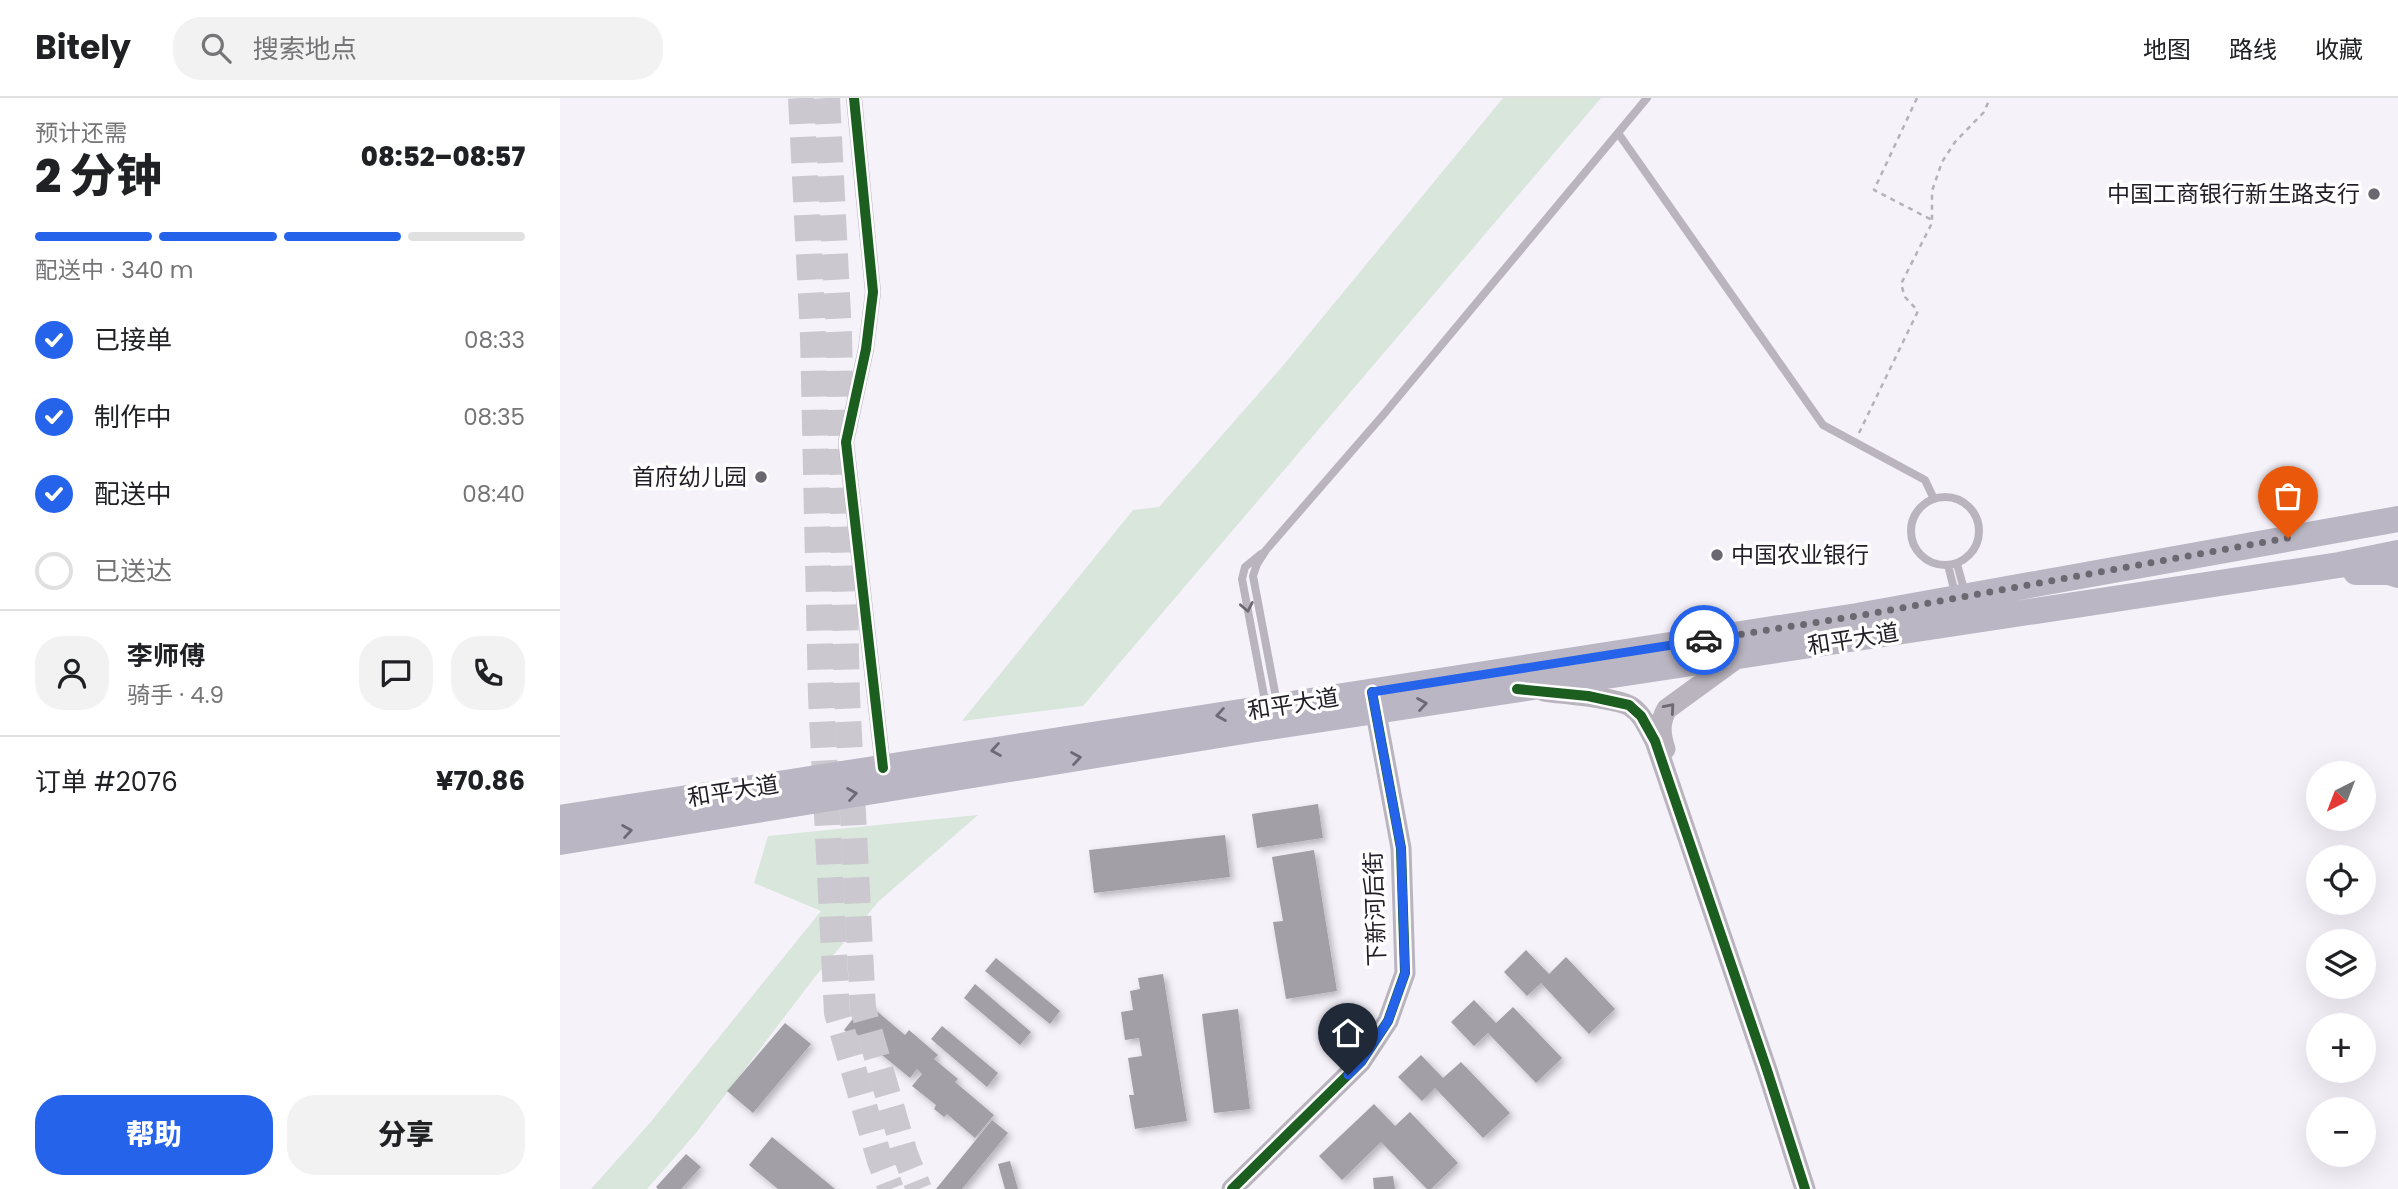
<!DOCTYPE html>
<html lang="zh">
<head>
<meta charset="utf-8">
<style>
  body { margin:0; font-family:Poppins,"Noto Sans SC",sans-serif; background:#f2f2f2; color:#202124; height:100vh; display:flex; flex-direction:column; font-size:26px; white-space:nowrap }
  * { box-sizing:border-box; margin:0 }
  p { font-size:23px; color:#757577 }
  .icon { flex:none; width:38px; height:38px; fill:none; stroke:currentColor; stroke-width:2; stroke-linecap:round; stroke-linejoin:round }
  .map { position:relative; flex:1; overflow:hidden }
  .sheet { display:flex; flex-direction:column; background:#fff; width:560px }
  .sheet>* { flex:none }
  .needle { width:46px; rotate:222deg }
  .tools { position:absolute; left:1746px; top:663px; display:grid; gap:14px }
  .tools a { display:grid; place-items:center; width:70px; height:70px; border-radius:50%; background:#fff; box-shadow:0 7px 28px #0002; font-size:35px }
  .pin { position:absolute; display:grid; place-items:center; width:60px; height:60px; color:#fff; margin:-72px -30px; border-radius:50% 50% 50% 0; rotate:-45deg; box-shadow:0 0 7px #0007 }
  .pin .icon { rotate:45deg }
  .courier { position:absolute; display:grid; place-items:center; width:70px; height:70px; margin:-35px; border:5px solid #2563eb; border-radius:50%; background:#fff; color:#222; box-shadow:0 2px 9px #0007 }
  .overview em { font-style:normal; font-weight:800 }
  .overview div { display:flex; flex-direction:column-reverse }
  .overview { display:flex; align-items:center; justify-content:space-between; height:119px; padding:0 35px }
  h1 { font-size:46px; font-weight:800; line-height:52px }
  .bar { display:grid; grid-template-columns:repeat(4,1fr); gap:10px 7px; align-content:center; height:84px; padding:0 35px }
  .bar i { height:9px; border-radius:5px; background:#e0e0e0 }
  .bar .on { background:#2563eb }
  .bar p { grid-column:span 4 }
  .line { display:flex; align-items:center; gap:18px; padding:0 35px; border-top:2px solid #e0e0e0 }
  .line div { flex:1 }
  .round { display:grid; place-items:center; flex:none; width:74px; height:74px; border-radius:28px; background:#f2f2f2 }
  ol { padding:0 35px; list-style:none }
  li { display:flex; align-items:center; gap:21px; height:77px }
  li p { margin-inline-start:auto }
  li .icon { padding:7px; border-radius:50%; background:#2563eb; color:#fff; stroke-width:4 }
  li:last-child { color:#757577 }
  li i { width:38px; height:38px; border:4px solid #e0e0e0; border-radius:50% }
  .cta { display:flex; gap:14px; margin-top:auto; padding:14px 35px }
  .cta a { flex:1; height:80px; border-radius:28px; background:#2563eb; color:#fff; font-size:28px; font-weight:800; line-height:80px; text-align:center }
  .cta a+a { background:#f2f2f2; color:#202124 }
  header { display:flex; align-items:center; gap:42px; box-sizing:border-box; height:98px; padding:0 35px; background:#fff; border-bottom:2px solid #e0e0e0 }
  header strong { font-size:33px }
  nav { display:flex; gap:38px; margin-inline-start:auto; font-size:24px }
  .search { width:490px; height:63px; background:#f2f2f2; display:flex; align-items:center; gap:18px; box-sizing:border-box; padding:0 24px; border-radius:28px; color:#757577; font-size:26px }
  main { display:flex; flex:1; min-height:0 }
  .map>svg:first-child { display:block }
  .green { fill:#d8e6db }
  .building { fill:#a29fa7; filter:url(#shadow) }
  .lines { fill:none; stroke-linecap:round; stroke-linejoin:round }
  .primary-tunnel { stroke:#ccc8d0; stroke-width:26; stroke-dasharray:26 13; stroke-linecap:butt }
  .path { stroke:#b5b1b9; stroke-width:2.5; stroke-dasharray:5 5; stroke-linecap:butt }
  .service { stroke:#b9b4be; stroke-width:8 }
  .minor { stroke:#b9b4be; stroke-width:16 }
  .tertiary { stroke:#b9b4be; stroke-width:21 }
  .primary { stroke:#bbb6c3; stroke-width:26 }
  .cycleway-casing { stroke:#fff; stroke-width:15 }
  .cycleway { stroke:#1b5e20; stroke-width:10 }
  .oneway { stroke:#6e6972 }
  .oneway2 { stroke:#6e6a75 }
  .done { stroke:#6c6871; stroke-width:7; stroke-dasharray:0 12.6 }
  .route { stroke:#2563eb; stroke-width:9 }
  .poi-dot { fill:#6c6871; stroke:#fff; stroke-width:2.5 }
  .labels { text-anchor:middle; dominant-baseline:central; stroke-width:7; stroke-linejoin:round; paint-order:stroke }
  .poi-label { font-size:23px; fill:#221e27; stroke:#fff; text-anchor:end }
  .street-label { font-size:23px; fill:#221e27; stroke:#fff }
</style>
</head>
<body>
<header>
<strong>Bitely</strong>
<div class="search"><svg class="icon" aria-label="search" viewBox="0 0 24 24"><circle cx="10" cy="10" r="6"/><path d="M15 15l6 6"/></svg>搜索地点</div>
<nav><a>地图</a><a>路线</a><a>收藏</a></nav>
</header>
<main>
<section class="sheet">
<div class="overview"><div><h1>2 分钟</h1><p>预计还需</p></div><em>08:52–08:57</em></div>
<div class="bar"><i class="on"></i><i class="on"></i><i class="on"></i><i></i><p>配送中 · 340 m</p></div>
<ol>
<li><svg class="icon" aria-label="check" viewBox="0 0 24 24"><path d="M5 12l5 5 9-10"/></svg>已接单<p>08:33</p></li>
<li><svg class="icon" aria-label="check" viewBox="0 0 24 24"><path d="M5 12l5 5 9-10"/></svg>制作中<p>08:35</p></li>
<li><svg class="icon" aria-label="check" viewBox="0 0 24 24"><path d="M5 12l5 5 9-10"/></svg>配送中<p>08:40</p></li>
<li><i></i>已送达</li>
</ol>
<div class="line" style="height:126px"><a class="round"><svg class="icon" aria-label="person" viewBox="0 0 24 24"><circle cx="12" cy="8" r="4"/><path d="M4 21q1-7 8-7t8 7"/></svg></a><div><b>李师傅</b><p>骑手 · 4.9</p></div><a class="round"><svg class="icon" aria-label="chat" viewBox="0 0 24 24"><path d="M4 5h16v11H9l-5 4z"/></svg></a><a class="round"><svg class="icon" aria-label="phone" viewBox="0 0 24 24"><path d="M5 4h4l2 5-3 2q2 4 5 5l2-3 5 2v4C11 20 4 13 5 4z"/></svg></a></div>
<div class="line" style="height:91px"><div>订单 #2076</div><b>¥70.86</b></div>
<div class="cta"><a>帮助</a><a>分享</a></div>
</section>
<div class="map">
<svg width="1838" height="1091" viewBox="0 0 1838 1091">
  <defs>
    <filter id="shadow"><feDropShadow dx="3.5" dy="3.5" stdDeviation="3.5" flood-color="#0004"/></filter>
  </defs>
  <rect width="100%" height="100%" fill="#f6f2fa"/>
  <!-- green -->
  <path class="green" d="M943,0H1041L523,608L402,623L573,412L599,409L721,270Z
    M418,717L319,803L254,880L136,1035L87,1091H31L89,1026L261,813L194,785L208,738Z"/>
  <!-- building -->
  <path class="building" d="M758,706L763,740L697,750L692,716Z
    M665,737L670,779L534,795L529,752Z
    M754,752L777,893L726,901L713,824L723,823L712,759Z
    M966,852L989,876L1006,859L1055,911L1029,936L981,885L967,898L944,874Z
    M436,860L500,913L490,926L425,873Z
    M603,876L627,1023L575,1031L569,997H574L568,960L582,958L579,940L565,942L561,914L573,912L570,893L580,891L578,880Z
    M415,886L471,934L460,947L404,900Z
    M914,902L936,925L953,909L1002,960L976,985L928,935L914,948L891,924Z
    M306,904L345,937L349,932L378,957L374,961L398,981L395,984L434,1017L415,1040L387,1016L384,1019L374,1011L376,1007L352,988L362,976L357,971L350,980L294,934L291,937L284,932Z
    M678,911L690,1011L654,1015L642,916Z
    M225,925L251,946L193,1015L167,993Z
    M382,928L438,975L427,989L371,941Z
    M861,957L883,980L901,964L950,1015L923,1040L875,990L862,1003L838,979Z
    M814,1006L835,1028L850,1014L898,1065L871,1091H867L821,1044L782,1082L759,1058Z
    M432,1022L448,1035L402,1091H376Z
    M212,1039L275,1091H218L189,1067Z
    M126,1056L141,1069L121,1091H98L96,1089Z
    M450,1063L458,1091H445L438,1066Z
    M833,1078L835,1091H814L813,1080Z"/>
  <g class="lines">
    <!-- primary-tunnel -->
    <path class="primary-tunnel" d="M241,0L253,238L261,599L277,915L320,1063L331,1091
      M267,0L279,237L287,598L303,911L345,1056L359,1091"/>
    <!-- path -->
    <path class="path" d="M1357,0L1314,92L1372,122
      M1299,335L1358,213L1345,199L1341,186L1372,125V93L1382,64L1395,44L1424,14L1430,0"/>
    <!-- service -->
    <path class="service" d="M1058,35L1263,327L1365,382L1374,401
      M1351 433a34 34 0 1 1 68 0a34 34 0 1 1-68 0Z
      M701,456L685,469L682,481L706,608
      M1397,466L1405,495
      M1388,467L1395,495
      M717,605L693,478L697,466L706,452L824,316L1087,0"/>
    <!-- minor -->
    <path class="minor" d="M294,0L313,194L306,251L286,344L323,670"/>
    <!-- tertiary -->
    <path class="tertiary" d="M984,593C1004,596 1053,599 1070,608C1083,616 1088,631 1095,643L1207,972L1245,1091
      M1105,651C1100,636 1099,624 1107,611L1177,560
      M672,1091L801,964L828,923L845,875L841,750L813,599"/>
    <!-- primary -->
    <path class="primary" d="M1796,474H1829L1838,477
      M0,720L1297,518L1838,421
      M0,744L696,631L1779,467L1838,455"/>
    <!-- cycleway casing -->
    <g class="cycleway-casing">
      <path id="cycleway" d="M294,0L313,194L306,251L286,344L323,670
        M957,591L1028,598L1069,607L1081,618L1095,643L1207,972L1245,1091
        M672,1091L801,964L828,923L845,875L841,750L812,594"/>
    </g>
    <!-- cycleway -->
    <use href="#cycleway" class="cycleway"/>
  </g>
  <!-- one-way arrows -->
  <defs><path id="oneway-chevron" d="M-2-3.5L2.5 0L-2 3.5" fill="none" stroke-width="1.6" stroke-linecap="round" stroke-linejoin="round" transform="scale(1.75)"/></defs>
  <g class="oneway">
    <use href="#oneway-chevron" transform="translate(687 509) rotate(79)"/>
    <use href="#oneway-chevron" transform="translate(1110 610) rotate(-49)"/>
  </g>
  <g class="oneway2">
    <use href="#oneway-chevron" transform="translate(862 606) rotate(-9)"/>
    <use href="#oneway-chevron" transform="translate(661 617) rotate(171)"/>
    <use href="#oneway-chevron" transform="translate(436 652) rotate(171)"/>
    <use href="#oneway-chevron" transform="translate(516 660) rotate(-9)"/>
    <use href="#oneway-chevron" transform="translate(292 696) rotate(-9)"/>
    <use href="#oneway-chevron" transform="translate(67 733) rotate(-9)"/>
  </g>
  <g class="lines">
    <!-- done -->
    <path class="done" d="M1144,542L1297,518L1728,440"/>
    <!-- route -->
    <path class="route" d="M788,977L801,964L828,923L845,875L841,750L812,594L1144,542"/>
  </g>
  <!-- markers -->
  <g class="poi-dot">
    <circle cx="1814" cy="96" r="7"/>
    <circle cx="201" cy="379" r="7"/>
    <circle cx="1157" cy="457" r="7"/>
  </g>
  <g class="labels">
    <!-- poi labels -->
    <g class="poi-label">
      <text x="1800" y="96">中国工商银行新生路支行</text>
      <text x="187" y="379">首府幼儿园</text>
      <text x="1171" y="457" text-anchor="start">中国农业银行</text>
    </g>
    <!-- street labels -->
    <g class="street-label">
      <text transform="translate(1293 541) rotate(-9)">和平大道</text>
      <text transform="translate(733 606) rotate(-9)">和平大道</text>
      <text transform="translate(173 693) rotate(-9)">和平大道</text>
      <text transform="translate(815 811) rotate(-92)">下新河后街</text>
    </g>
  </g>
</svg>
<div class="tools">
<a><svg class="needle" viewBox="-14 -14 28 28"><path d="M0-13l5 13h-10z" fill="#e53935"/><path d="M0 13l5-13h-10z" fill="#757577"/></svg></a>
<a><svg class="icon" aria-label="locate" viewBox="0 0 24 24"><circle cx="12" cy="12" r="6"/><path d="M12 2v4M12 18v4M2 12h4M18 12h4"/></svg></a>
<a><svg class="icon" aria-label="layers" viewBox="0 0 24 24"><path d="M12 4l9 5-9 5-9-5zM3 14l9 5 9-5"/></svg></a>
<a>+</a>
<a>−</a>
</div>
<div class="pin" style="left:1728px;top:440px;background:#ea580c"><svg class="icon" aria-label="bag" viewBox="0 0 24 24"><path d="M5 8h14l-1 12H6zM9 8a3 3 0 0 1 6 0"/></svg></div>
<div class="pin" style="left:788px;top:977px;background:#1f2937"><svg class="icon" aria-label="home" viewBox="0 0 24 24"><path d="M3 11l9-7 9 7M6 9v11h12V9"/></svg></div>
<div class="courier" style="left:1144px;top:542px"><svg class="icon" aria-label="car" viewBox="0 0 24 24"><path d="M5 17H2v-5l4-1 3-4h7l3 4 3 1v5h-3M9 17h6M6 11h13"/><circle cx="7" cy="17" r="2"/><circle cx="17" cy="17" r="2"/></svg></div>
</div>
</main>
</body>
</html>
